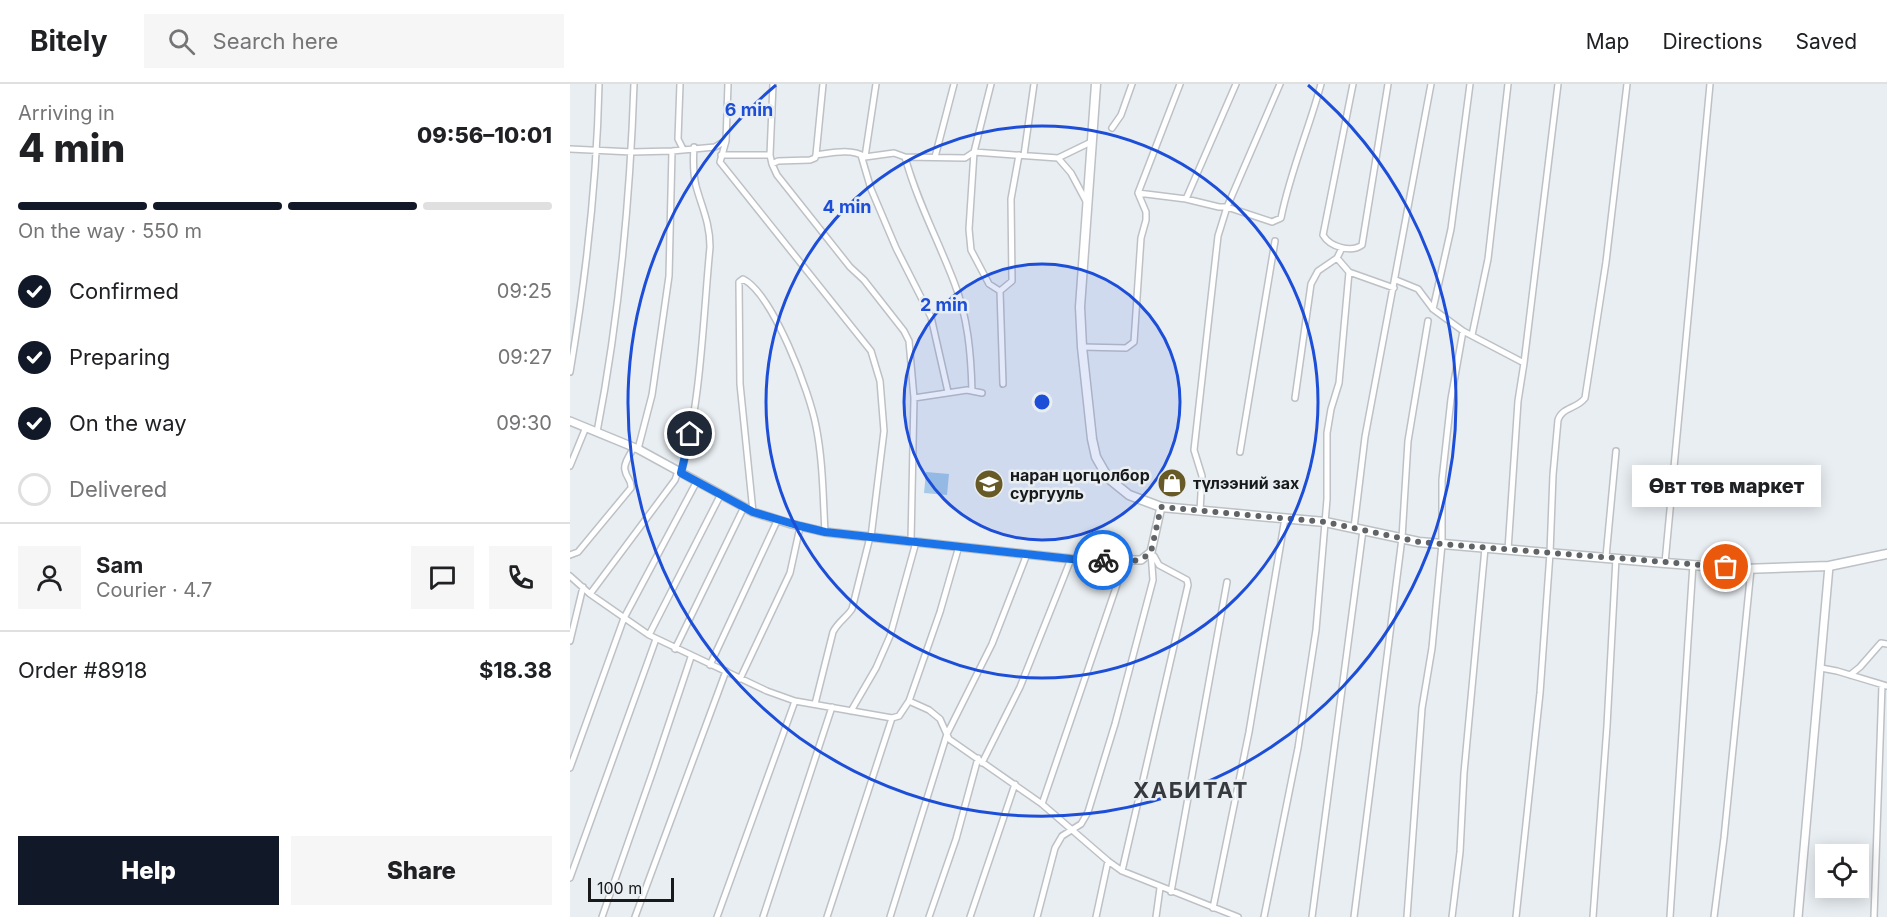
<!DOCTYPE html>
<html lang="en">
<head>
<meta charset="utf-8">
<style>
  body { margin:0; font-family:Inter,sans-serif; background:#f6f6f6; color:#202124; height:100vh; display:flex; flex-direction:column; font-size:22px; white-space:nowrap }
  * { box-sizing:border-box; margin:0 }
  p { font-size:20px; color:#757577 }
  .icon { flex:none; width:33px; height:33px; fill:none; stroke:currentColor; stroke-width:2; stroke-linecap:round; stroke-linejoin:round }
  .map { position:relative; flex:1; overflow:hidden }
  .sheet { display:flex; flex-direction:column; background:#fff; width:570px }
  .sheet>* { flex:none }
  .fabs { position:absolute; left:1245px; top:760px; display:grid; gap:12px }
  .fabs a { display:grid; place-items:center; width:54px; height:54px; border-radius:0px; background:#fff; box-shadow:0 3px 15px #0003; font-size:30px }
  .scale { position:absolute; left:18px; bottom:15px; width:86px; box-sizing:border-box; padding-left:6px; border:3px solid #17191a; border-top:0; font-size:16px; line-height:21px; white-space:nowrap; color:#17191a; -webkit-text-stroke:4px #e9eef2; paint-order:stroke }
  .pin { position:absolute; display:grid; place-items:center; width:51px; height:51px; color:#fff; margin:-26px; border:3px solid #fff; border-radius:50%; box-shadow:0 2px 6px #0007 }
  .courier { position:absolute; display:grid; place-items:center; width:60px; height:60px; margin:-30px; border:4px solid #1a73e8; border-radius:50%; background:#fff; color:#222; box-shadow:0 2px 8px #0007 }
  .bubble { position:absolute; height:42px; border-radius:0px; background:#fff; box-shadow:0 3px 15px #0003; font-size:20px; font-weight:800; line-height:42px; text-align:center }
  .summary em { font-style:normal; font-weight:800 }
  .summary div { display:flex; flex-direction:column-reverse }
  .summary { display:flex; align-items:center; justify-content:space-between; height:102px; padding:0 18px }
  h1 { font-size:39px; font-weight:800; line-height:45px }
  .bar { display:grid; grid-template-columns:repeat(4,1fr); gap:9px 6px; align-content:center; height:72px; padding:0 18px }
  .bar i { height:8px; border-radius:4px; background:#e0e0e0 }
  .bar .on { background:#111827 }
  .bar p { grid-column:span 4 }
  .line { display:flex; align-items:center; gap:15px; padding:0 18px; border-top:2px solid #e0e0e0 }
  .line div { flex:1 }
  .round { display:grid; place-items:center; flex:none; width:63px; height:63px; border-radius:0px; background:#f6f6f6 }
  ol { padding:0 18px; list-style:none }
  li { display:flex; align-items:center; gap:18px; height:66px }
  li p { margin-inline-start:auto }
  li .icon { padding:6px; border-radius:50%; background:#111827; color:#fff; stroke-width:4 }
  li:last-child { color:#757577 }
  li i { width:33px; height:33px; border:3px solid #e0e0e0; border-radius:50% }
  .cta { display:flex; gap:12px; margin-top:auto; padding:12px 18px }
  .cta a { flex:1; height:69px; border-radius:0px; background:#111827; color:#fff; font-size:24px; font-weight:800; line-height:69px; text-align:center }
  .cta a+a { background:#f6f6f6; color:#202124 }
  header { display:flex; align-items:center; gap:36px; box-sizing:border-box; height:84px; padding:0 30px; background:#fff; border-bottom:2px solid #e0e0e0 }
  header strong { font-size:28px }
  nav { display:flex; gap:33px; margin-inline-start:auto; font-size:21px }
  .search { width:420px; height:54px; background:#f6f6f6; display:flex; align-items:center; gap:15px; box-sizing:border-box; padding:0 21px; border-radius:0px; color:#757577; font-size:22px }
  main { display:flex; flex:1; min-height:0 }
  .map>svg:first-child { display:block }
  .grass { fill:#a5c9e7 }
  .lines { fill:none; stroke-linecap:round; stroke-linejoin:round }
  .minor-casing { stroke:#bdc1c5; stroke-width:8 }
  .tertiary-casing { stroke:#bdc1c5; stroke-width:10 }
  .secondary-casing { stroke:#bdc1c5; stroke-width:11 }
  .minor { stroke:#fff; stroke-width:5 }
  .tertiary { stroke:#fff; stroke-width:7 }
  .secondary { stroke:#fff; stroke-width:8 }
  .done { stroke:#606466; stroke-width:6; stroke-dasharray:0 10.8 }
  .route { stroke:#1a73e8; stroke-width:8 }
  .ring { fill:none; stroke:#1d4ed8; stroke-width:3 }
  .labels { text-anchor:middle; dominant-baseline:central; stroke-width:5; stroke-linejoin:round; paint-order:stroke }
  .poi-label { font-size:16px; font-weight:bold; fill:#17191a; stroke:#e9eef2; text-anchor:start }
  .district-label { font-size:22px; font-weight:bold; letter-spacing:1.5px; fill:#36393d; stroke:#e9eef2 }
  .centre { fill:#1d4ed8; stroke:#e9eef2; stroke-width:3 }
  .ring-label { font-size:18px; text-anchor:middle; font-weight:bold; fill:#1d4ed8; stroke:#e9eef2; stroke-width:5; stroke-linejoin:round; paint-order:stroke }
</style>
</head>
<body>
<header>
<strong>Bitely</strong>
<div class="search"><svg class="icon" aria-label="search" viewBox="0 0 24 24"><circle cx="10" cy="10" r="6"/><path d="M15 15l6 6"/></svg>Search here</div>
<nav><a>Map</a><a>Directions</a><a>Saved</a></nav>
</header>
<main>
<section class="sheet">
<div class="summary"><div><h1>4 min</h1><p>Arriving in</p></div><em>09:56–10:01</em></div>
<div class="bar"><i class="on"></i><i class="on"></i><i class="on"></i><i></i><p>On the way · 550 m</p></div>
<ol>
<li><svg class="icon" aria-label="check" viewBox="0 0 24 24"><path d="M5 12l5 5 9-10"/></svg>Confirmed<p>09:25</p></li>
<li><svg class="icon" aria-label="check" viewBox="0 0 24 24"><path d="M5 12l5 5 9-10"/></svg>Preparing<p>09:27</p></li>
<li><svg class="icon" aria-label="check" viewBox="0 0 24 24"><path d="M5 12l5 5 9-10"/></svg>On the way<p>09:30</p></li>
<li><i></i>Delivered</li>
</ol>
<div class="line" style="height:108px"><a class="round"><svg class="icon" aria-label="person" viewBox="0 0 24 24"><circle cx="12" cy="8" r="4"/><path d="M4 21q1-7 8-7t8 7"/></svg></a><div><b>Sam</b><p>Courier · 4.7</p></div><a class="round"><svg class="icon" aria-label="chat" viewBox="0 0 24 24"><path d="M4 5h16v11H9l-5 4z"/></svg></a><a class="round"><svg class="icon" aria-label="phone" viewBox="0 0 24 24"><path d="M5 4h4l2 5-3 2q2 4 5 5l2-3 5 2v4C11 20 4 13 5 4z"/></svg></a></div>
<div class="line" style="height:78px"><div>Order #8918</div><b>$18.38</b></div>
<div class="cta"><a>Help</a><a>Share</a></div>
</section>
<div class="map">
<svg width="1317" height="833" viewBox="0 0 1317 833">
  <rect width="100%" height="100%" fill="#e9eef2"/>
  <!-- grass -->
  <path class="grass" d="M356,388L379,390L377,411L354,409Z"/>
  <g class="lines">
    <!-- minor casing -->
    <g class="minor-casing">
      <path id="minor" d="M110,0L108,55L113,65
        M158,0L156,57L150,78L301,267L310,297L314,347L301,453
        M203,0L200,71L202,80L207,91L280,183L294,196L334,247L339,257L344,314L341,457
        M421,0L404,68L399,145L401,166L419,200L430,207
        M783,0L753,151C760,163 781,169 792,161L818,0
        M542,44L551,31L562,0
        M0,65L62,68L102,67L145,63L155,57
        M151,71H200
        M246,71L253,0
        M291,71L301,105L326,164L361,233L378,308
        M454,71L464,0
        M295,73L306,0
        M335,73C347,117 368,156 384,198C398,233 401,270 402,307
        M365,73L384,0
        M488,74L501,89L516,117
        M202,80L208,77L240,76L245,74L246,71C261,69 282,64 295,73L324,69L335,73L395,74L404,68L488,74L521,58
        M568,109L616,115L649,123H657L702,138L711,134C720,88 739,45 751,0
        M616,115L666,0
        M772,164L767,174L779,188L824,204
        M826,196L848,205L863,225L893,247L954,279L948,317L938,466
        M430,207L442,197L441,115L449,71
        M430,207L433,300
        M863,225L881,145L900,0
        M902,251L918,175L938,0
        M512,263L556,264L564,258L571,154L576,136V128L568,109L610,0
        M954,279L988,0
        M0,288C16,193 27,97 29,0
        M344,314L397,306L412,309
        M725,314L741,200L748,187L767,174
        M27,348C49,234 60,116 64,0
        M68,365L82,311L99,192L102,67
        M670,368L705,157
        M0,382L16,343
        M111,389C131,320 133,235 140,163C140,139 132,124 126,102C123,89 123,77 124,63
        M630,427L632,392L624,366L648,152L657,123L710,0
        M183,428L170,300L169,198L173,195C203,210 240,309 246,342C253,377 253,413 255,448
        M784,444L795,353L861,0
        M0,471L8,468L61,404C62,396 56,394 55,386C53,380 61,369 64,363
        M1036,473L1046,367
        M1095,479L1140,0
        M0,492L20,510L79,551L197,607L225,617L322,634L329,632L339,617L359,626L370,635L379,655L472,720L538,777L552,787L668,833
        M20,510L105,396L108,387
        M79,551L151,410
        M0,557L13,503
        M105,565L174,423
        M140,581L207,437
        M1251,584L1267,587L1317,602
        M1280,591L1290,583L1311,559L1317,560
        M170,595L220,489L230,443
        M339,617L370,528L389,462
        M245,620L263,548C268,538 277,533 282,525L300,453
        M281,627L306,584L320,552L346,458
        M412,679L450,603L501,475
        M0,684L54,534L127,397
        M472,720L555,477
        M552,787L618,501L617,496L589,481L584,472
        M0,794L86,555
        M601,808L657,498
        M643,824L679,648L715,434
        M32,833L84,684L121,573
        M65,833L156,587
        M147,833L225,617
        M193,833L262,623
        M257,833L322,634
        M320,833L377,650L422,560L457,470
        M359,833L386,755L408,674
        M400,833L445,700
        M467,833L485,764L492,752L511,740L518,728L545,640L583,496L581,468
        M526,833L538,777
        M586,833L590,804
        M694,833L728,664L746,546L757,415V349L761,325L769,299L779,188
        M742,833L793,446
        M784,833L832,454L838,357L858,237
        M837,833L852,624L862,564L872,460V396L881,315L893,247
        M882,833L890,768L894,689L915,464
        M946,833L970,609L980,469L983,391L988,336C992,323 1007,325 1015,314L1036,178L1057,0
        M1023,833L1037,642L1046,474
        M1100,833L1123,480
        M1144,833L1154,754L1181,485
        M1304,833L1312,601"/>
    </g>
    <!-- tertiary casing -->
    <g class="tertiary-casing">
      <path id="tertiary" d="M0,337L68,365L183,428L221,440L255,448L501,475L571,476L581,468L591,423
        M1228,833L1259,482"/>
    </g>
    <!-- secondary casing -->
    <g class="secondary-casing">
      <path id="secondary" d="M526,0L510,223L512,263L522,355L526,373L538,394L559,411L591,423L755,438L849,458L1095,479L1173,485L1259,482L1317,470"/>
    </g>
    <!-- minor -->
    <use href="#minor" class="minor"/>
    <!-- tertiary -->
    <use href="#tertiary" class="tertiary"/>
    <!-- secondary -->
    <use href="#secondary" class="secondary"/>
  </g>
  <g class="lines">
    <!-- done -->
    <path class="done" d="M533,476C549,477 569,481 581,468L591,423L755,438L849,458L872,460L1156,483"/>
    <!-- route -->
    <path class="route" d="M120,350L111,389L183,428L230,442L255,448L501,475L533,476"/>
  </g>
  <!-- distance rings -->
  <circle cx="472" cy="318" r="138" fill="#1d4ed8" fill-opacity=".12"/>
  <g class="ring">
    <circle cx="472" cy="318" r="138"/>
    <circle cx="472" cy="318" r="276"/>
    <path d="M738 1A414 414 0 1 1 206 1"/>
  </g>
  <!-- icons -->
  <defs>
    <g id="shop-disc" transform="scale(1.5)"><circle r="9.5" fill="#685a27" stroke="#e9eef2"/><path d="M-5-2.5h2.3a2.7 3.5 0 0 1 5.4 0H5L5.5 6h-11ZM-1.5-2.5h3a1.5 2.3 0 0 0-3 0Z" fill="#fff"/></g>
    <g id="school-disc" transform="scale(1.5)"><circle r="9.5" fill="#685a27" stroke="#e9eef2"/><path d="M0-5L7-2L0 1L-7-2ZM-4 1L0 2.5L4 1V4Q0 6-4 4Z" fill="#fff"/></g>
  </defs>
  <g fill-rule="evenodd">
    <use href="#shop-disc" x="602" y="399"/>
    <use href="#school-disc" x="419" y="400"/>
  </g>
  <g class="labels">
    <!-- poi labels -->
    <g class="poi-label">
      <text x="440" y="391">наран цогцолбор<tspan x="440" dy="18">сургууль</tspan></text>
      <text x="623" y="399">түлээний зах</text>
    </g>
    <!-- district labels -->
    <g class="district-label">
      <text x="621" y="706">ХАБИТАТ</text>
    </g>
  </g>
  <circle cx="472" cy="318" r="9" class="centre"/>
  <g class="ring-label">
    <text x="179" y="32">6 min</text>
    <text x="277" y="129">4 min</text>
    <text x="374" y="227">2 min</text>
  </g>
</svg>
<div class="fabs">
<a><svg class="icon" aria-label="locate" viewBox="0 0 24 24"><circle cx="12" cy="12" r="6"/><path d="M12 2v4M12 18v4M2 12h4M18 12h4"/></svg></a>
</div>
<div class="scale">100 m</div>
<div class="pin" style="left:1156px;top:483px;background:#ea580c"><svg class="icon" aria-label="bag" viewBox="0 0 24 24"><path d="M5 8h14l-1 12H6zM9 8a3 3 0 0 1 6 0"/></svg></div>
<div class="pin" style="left:120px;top:350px;background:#1f2937"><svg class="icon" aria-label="home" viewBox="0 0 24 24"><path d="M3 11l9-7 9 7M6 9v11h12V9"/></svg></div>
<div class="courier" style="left:533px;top:476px"><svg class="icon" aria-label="bike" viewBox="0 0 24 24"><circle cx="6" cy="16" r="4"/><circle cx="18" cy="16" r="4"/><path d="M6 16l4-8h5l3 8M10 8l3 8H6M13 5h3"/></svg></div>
<div class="bubble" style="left:1062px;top:381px;width:189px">Өвт төв маркет</div>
</div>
</main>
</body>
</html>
